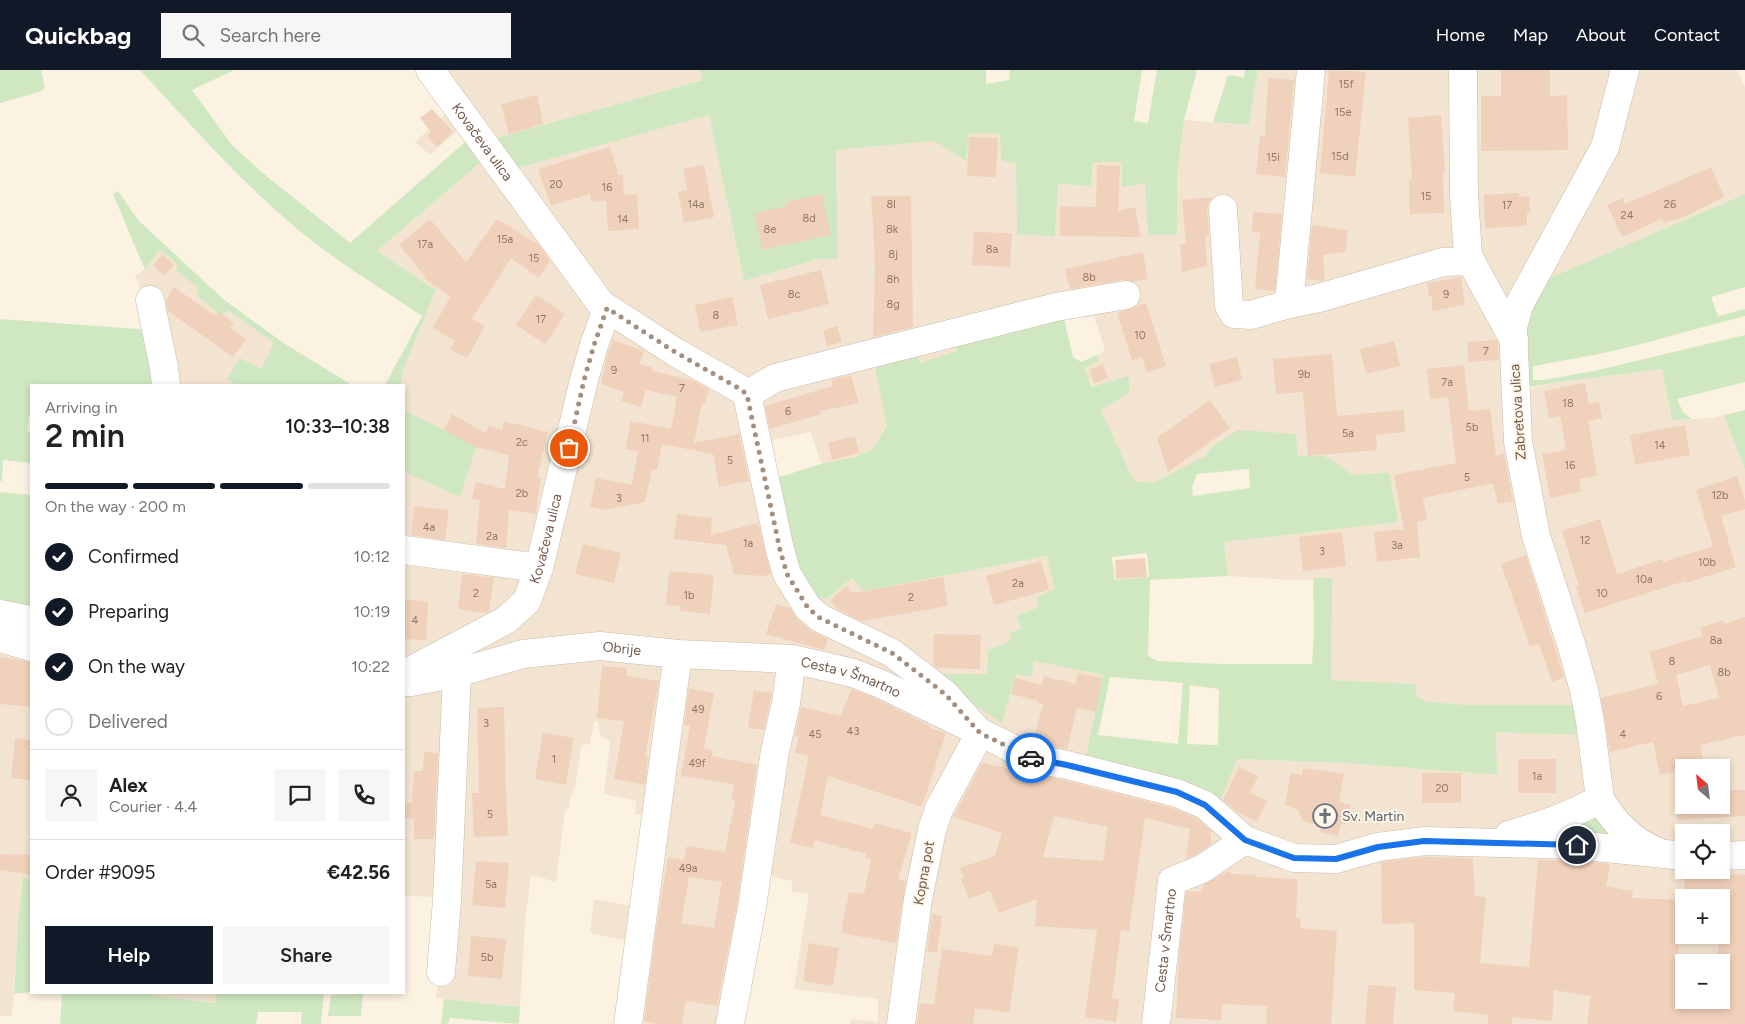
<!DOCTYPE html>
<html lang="en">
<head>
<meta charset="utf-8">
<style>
  body { margin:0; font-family:Figtree,sans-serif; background:#f6f6f6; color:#222; height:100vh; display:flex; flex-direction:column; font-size:19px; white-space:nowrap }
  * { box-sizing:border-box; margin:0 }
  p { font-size:16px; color:#767676 }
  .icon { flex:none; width:28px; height:28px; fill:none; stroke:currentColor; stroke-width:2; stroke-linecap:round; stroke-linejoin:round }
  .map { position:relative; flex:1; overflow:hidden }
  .side { position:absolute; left:30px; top:314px; width:375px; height:610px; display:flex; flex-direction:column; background:#fff; border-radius:0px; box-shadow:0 2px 8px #0003 }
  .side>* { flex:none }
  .needle { width:32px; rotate:332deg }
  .fabs { position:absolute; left:1675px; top:689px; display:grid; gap:10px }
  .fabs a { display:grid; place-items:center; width:55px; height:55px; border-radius:0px; background:#fff; box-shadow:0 2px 8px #0003; font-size:25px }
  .pin { position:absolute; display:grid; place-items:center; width:42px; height:42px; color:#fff; margin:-21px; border:2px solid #fff; border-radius:50%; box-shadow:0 1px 5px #0007 }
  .courier { position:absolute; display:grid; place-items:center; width:50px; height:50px; margin:-25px; border:4px solid #1a73e8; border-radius:50%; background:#fff; color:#222; box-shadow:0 1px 6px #0007 }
  .head em { font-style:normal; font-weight:600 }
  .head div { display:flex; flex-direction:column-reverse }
  .head { display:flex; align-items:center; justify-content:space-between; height:85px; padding:0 15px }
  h1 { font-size:32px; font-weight:600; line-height:38px }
  .bar { display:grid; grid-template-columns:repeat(4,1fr); gap:8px 5px; align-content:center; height:60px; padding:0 15px }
  .bar i { height:6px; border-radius:4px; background:#e0e0e0 }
  .bar .current { background:#111827 }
  .bar p { grid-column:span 4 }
  .line { display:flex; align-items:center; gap:12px; padding:0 15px; border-top:1px solid #e0e0e0 }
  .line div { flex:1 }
  .round { display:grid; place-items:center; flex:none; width:52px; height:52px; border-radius:0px; background:#f6f6f6 }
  ol { padding:0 15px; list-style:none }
  li { display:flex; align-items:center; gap:15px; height:55px }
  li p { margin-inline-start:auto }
  li .icon { padding:5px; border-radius:50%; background:#111827; color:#fff; stroke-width:4 }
  li:last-child { color:#767676 }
  li i { width:28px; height:28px; border:2px solid #e0e0e0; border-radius:50% }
  .primary-button { display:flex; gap:10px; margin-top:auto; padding:10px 15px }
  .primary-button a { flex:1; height:58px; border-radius:0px; background:#111827; color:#fff; font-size:20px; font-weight:600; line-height:58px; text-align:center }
  .primary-button a+a { background:#f6f6f6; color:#222 }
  header { display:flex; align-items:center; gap:30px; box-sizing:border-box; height:70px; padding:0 25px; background:#111827; color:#fff }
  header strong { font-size:24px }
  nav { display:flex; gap:28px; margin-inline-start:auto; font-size:18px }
  .search { width:350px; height:45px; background:#f6f6f6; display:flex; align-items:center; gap:12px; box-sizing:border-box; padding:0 18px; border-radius:0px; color:#767676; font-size:19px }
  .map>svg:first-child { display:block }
  .residential { fill:#f3e4d1; fill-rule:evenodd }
  .green { fill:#d0e8c2; fill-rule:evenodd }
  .building { fill:#f0d1bb; fill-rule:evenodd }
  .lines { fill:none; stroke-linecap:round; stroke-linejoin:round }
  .minor-casing { stroke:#ccbaaa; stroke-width:29 }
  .minor { stroke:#fff; stroke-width:28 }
  .done { stroke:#a28f7f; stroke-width:5; stroke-dasharray:0 9 }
  .route { stroke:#1a73e8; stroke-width:6 }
  .labels { text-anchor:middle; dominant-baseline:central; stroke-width:4; stroke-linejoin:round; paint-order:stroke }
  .number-label { font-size:11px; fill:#927766 }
  .street-label { font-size:14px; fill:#72594a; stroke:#fef6e8 }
  .worship-label { font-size:14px; fill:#5b616d; stroke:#fef6e8; text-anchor:start }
</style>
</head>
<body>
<header>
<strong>Quickbag</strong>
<div class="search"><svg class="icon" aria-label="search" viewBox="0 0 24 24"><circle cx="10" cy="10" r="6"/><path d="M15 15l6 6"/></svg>Search here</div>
<nav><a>Home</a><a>Map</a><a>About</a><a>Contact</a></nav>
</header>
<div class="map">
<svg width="1745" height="954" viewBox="0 0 1745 954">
  <rect width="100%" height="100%" fill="#fbf2e2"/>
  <!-- residential -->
  <path class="residential" d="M426,0H700L703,10L496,68L511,99L709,45L744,211L818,189H838L836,80L934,71L966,91L968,63L1000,64L1016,94L1018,165L1055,166L1058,114L1091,116L1093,91L1122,92L1145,113L1177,164V104L1184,50L1249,55L1258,0H1737L1745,17V124L1545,210L1530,319L1546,314L1662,299L1672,350L1711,348L1724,345L1745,400V954H850L851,949L878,952V929L794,919L809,824L792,822V811L764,804L741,954H627L638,873L590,863L594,829L644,838L658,747L635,744L636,731L604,724L610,672L600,666L598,651L594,652L590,674L582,675L575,717L570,728L569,737L565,741L556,812L531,805L525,851L520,937L436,928L445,827L404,826V402L460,427L477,376L404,340V315H401L403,300L436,220L377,181L488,86L464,55L430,85L415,72L450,40ZM1085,241L1094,246L1105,281L1097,285L1099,291L1085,298L1091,317L1127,307L1130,322L1101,340L1134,411L1153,413L1205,386L1214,375L1296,364L1298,386H1324L1338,394L1352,405L1398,452L1224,472L1228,506L1291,510L1331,509V610L1415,614L1417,628L1427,632L1470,635L1576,665L1496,662V705L1347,693L1237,689L1085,690L1103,605L1034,591L1016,604L1002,652L938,604H987L988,580L1009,572L1056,519L1047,486L864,521L852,508L827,529L765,374L776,369L811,362L821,394L855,387L873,379L920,294L957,281L956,270ZM1684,698H1721V735H1684ZM1684,762H1721V800H1684ZM1684,828H1721V865H1684ZM1684,892H1721V930H1684Z
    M160,179L178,195L176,200L199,218L222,246L228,240L275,273L261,299L228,311L235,315H162L146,234L135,205L145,200Z
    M0,541L31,547V809H23L18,850L12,946H0Z
    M153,923H217V933L153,926Z"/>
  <!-- green -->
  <path class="green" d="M0,0H41L45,18L39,22L0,33Z
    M140,0H234L192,20L232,75L264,104L350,173L472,66L488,86L377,181L436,220L403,300L401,315H385L422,246C379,217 334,190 295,157C238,109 190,54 140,0Z
    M700,0H986V14L1009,10L1010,0H1142L1134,51L1148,53L1157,0H1197L1184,50L1177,104V165H1148L1145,113L1122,117V92H1093L1091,116L1058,114L1055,166L1017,165L1016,94L1001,90L1000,64L969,63L966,91L934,71L836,80L838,189H818L744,211L709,45L510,100L496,68L703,10Z
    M1245,0H1258L1249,55L1213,52L1228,5L1244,7Z
    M118,121L138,150L223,229L285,274L352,315H235L227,309L240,288L261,299L274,273L228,240L222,246L197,225L199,218L175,200L178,195L160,179L145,200L113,124Z
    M1745,124V217L1711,227L1718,246L1745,239V246C1689,260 1634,278 1578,288C1571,289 1536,295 1533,297V310H1544L1598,300L1745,265V312L1677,329L1683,342L1692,349L1672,350L1662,299L1546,314L1522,319L1527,241L1545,210Z
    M1085,241L1094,246L1064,249L1073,287L1081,292L1097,285L1099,291L1085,298L1091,317L1128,306L1130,322L1101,340L1134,411L1153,413L1205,386L1214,375L1238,360L1296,364L1298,386H1324L1338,394L1352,405L1389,403L1398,452L1224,472L1228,506L1150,510L1148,586L1157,591L1219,594H1312L1314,559L1313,508H1332L1331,610L1415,614L1417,627L1427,632L1470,635H1576V665L1496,662L1497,705L1347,693L1237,689L1218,737L1085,690L1103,605L1034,591L1031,607L1016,604L1002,653L933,607L938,604H987L988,580L1009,572L1012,562L1021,559L1017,546L1039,537L1037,527L1055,519L1047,486L864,521L852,508L827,529L815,527L806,523L770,410L821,394L855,387L873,379L887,355L873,289L916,281L920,293L957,281L956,269ZM1249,399L1250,418L1193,426L1192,417L1197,404ZM1147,483L1149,507L1115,510L1112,487ZM1110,607L1183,613L1178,674L1098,665ZM1190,615L1219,619L1218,675L1187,674Z
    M0,249L153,260L162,315H31V345H29L27,361L31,362V393L3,390L2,411H0Z
    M404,340L477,376L460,427L404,402Z
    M1745,340V400L1724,345Z
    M0,422L31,425V547L0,541Z
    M1597,740L1622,767L1546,762Z
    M23,808L31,809V922L14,924L18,850Z
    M43,923H153V926L216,933L217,923H324L321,954H301L302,942H258L256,954H60L62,923Z
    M349,923H363L361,946H328L331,925L349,924Z
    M444,929L520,937L519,954L450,948L448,954H441Z"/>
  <!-- building -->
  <path class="building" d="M1329,0L1366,2L1355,107L1320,103Z
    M1501,0H1550V26L1567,25L1568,80L1481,81V26H1501Z
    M1268,8L1294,10L1285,107L1256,104L1260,66H1265Z
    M537,25L543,54L509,64L501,34Z
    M432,39L453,62L437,77L427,66L431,62L420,48Z
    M1441,45L1445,102H1443L1444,143L1410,144L1409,109H1412L1408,48Z
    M969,67L998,68L996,107L967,106Z
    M610,77L619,105H623L624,125L637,124L639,159L608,161L606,131L591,132L590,124L551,136L538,99Z
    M704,95L714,147L684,153L678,122L687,120L683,99Z
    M1097,95L1120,96L1118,141L1135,137L1141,167L1060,166V136L1096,137Z
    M1711,97L1724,127L1686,146L1664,153L1662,149L1622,167L1607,135L1623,128L1625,134Z
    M1519,123V127L1529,126L1530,143H1527V156L1485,158L1484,125Z
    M822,124L831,165L762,180L754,143L787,136L786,132Z
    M871,126H911L913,257L873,267L875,200L873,152Z
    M1213,127L1209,132L1207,139L1209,166H1205L1207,196L1182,202L1180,174H1186L1182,130Z
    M1253,142L1282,144L1275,221L1255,219L1260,163L1252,162Z
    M430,149L466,192L497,149L539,175L550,191L539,208L511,188L472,249L485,256L467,288L450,279L455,271L433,258L450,227L424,208L425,206L399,175Z
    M1312,155L1348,160L1345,182L1323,185L1325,210L1322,211L1307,209Z
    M974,162L1012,163L1010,197L972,195Z
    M1143,182L1148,209L1133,212L1123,210L1070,219L1065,199Z
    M163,184L174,195L164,206L153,195Z
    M821,200L829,234L768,249L760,215Z
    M1461,207L1465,235L1432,241V226H1429L1427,213Z
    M174,217L215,246L219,242L234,253L230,258L246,269L233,287L168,241L166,230Z
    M536,225L565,244L545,274L516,255Z
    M732,227L738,255L700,262L695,235Z
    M1146,233L1166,296L1147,303L1142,287L1132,290L1117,243Z
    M837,256L842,272L827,276L823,260Z
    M613,270L644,281L640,294L653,298L652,301L692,310L709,319L705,333H702L694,373L739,364L749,411L719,417L713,384L662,374L657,400L652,399L645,432L605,440L590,437L596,408L632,415L638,381L625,379L631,351L671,359L677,327L646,320L641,337L621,331L624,322L601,314L608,283Z
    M1496,270L1498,273L1499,290L1468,292L1467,272Z
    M1394,271L1400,296L1366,304L1360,279Z
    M1332,284L1337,346L1404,340L1405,362L1376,365L1377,380L1308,386L1303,322L1276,324L1273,289Z
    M1237,287L1242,310L1215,317L1209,294Z
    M1103,294L1108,308L1094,313L1090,299Z
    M1464,295L1469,341L1490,339L1496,385L1504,383L1513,431L1498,434L1493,413L1423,428L1427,450L1417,452L1420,487L1377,492L1374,462L1404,459L1394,405L1456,393L1448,327L1430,329L1427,299Z
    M851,305L859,333L820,341L821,344L770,359L765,336L833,316L831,310Z
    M1585,313L1589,334L1599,332L1602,348L1588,351L1597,406L1579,409L1581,422L1550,428L1542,384L1566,380L1560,346L1549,348L1544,321Z
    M1210,330L1230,358L1168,402L1157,368Z
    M452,344L486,363L489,356L502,360L504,351L548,362L537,407H541L536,444L509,440L506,478L476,474L480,430L472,429L476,412L505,419L509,385L475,377L444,360Z
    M1685,355L1690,385L1635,395L1630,365Z
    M855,366L859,383L832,390L828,373Z
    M1737,406L1745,431V439L1721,446L1736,497L1686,513L1685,511L1585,543L1576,517L1579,516L1562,461L1600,449L1617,504L1662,489L1663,492L1713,476L1696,420Z
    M414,436L449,440L445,470L411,465Z
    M677,444L712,448L711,465L758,453L771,504L763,506L734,504L726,475L674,469Z
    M1342,462L1346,496L1303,501L1299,467Z
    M583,474L621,483L614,513L575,504Z
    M1526,485L1564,607L1552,612L1539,574L1530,577L1501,494Z
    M1145,488L1147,507L1116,509L1115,490Z
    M1041,491L1049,520L994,535L986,506Z
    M669,501L714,505L710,544L680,541V536L666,535Z
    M462,504L494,508L489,541L486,543L458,539Z
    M943,507L948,536L861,551L838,539L830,531L846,516L853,523Z
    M404,530L428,531L426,570L404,569Z
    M776,534L790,538L798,550L810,560L828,569L824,580L766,564Z
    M1745,547V665L1700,675L1704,695L1684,698V699L1660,705L1653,672L1610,682L1601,628L1658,614L1649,582L1702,566L1700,558L1723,550L1724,554ZM1710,595L1719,628L1683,636L1676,605Z
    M934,564L981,565L980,599L937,598L933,595Z
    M0,587L31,592V637L0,634Z
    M602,596L627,598V606L659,611L645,685L648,686L645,715L614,709L624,651L597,648Z
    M1078,603L1102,608L1096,642L1077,638L1067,679L1033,672L1043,634L1038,633V631L1011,624L1015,608L1042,615L1044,606L1076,614Z
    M689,618L714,623L704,679L713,680L712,686L757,695L737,834L717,936L686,931L682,954H660L644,951L658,847L668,787L684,790L687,776L725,782L735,731L731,730L734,714L681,706L690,656L684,655ZM689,807L722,812L714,858L681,853Z
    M852,619L875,628L930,656V658L946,663L922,737L828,706L820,745L873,759L874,753L912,763L898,809L906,812L896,873L841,863L849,822L864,824L871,789L865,788L866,784L815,770L813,778L790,773L809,686L795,683L799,666H795L801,637L840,646Z
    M754,620L772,623L764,660L748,658Z
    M504,637L506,722L508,766L474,767L472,723H479L477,638Z
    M543,663L574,668L566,715L535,709Z
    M15,668L31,670V710L11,708Z
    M424,682L438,683L434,769H414V749L404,748V733H412L414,701H423Z
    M1518,689H1556V723H1518Z
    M982,693L1064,710L1172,738L1197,748L1211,761V774L1195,785L1186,789L1190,759L1145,748L1129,861L1121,860L1112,928L1119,929L1116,952L1085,947L1097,860L1035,856L1037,829L999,843L990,821L969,829L961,809L964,808L960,798L995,786L1002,763L953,747ZM1054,746L1108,757L1103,791L1043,787Z
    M1239,697L1258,706L1250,723L1267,731L1257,752L1237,742L1223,730Z
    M1303,698L1344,704L1339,732L1351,735L1346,755L1341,754L1338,766L1320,762L1321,756L1303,751L1298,740L1285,735L1291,703L1302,705Z
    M1422,703H1461V733H1422Z
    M1723,720H1745V746L1677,750L1676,735H1724Z
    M0,784L31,785V805L0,800Z
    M1426,787L1473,788L1475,826L1486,827L1480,893L1529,897L1538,790L1576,791L1610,794L1606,816L1633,821L1632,828L1681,830L1676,932L1713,935V930H1721V892H1717L1719,868H1721V865L1723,828H1684L1685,801L1702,800V802L1745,805V954H1587L1591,926L1554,920L1552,951L1512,947V954H1487L1489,945L1453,941L1455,923L1414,920V853L1382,854L1381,792Z
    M476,791L509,793L505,838L472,835Z
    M1228,801L1232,804L1255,805V807L1298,809L1296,848H1301L1300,858L1337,861L1331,954H1266L1267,936L1222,934L1221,950L1176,948L1179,886L1186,822L1203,821V815Z
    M932,844L942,846L937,883L927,881Z
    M471,866L506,869L502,909L468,906Z
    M809,873L839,878L833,916L803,911Z
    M994,874L1019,878L1009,943L975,938L973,954H917L920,933L934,935L942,879L992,886Z
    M1368,915L1396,917L1393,954H1365Z"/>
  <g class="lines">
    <!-- minor casing -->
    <g class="minor-casing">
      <g id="minor">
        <path id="s1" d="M430,0L601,234L675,282L742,320L747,325L780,480L787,504L808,538L820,548L892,583L945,624L980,663L939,739L932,760L918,829L901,954"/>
        <path d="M1311,0L1289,234L1319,228L1443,192L1471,191"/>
        <path d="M1463,0L1464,125L1468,186L1514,270"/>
        <path d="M1223,139L1229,236L1234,244L1251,245L1289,234"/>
        <path d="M150,230L164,298L166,315"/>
        <path d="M747,325L775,308L1056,237L1126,225"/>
        <path d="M404,480L539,498"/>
        <path d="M0,544L31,550"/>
        <path d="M0,568L31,577"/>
        <path id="s2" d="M404,604L506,550L527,531L539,498L584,310L594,275L607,239"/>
        <path id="s3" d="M404,612H411L457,603L523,584L600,576L678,584L792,589L853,603L881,614L1004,674L1027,687L1067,695L1177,723L1205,735L1245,770L1294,788L1336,789L1378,777L1425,771L1577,775L1684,786"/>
        <path d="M1600,729L1590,651L1584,620L1572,577L1536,466L1518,372L1513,257L1519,235L1605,77L1625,0"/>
        <path d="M1509,765C1542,755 1570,746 1600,729C1613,751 1632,771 1656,781"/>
        <path d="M1721,786L1745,785"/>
        <path d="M441,902L447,831L457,603"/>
        <path d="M628,954L678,584"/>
        <path d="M730,954L752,837L775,681L786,633L792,589"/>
        <path id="s4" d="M1156,954L1172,811L1202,799L1245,770"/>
      </g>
    </g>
    <!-- minor -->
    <use href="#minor" class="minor"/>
  </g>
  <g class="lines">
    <!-- done -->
    <path class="done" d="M569,378L584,310L594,275L607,238L675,282L742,320L747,325L780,480L787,504L808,538L820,548L892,583L945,624L980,663L1031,688"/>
    <!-- route -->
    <path class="route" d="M1031,688L1067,695L1177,722L1205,735L1245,770L1294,788L1336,789L1378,777L1424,771L1577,775"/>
  </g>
  <!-- icons -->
  <defs>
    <g id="church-ring" transform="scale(1.25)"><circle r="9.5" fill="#fef6e8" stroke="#6b7280" stroke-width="1.5"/><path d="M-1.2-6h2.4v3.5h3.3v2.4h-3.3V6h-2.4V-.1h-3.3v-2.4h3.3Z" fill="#6b7280"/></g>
  </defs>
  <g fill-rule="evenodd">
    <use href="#church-ring" x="1325" y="746"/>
  </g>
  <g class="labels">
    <!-- number labels -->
    <g class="number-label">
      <text x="1346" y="14">15f</text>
      <text x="1343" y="42">15e</text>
      <text x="1340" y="86">15d</text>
      <text x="1273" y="87">15i</text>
      <text x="556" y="114">20</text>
      <text x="607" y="117">16</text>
      <text x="1426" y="126">15</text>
      <text x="696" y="134">14a</text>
      <text x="891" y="134">8l</text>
      <text x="1670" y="134">26</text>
      <text x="1507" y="135">17</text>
      <text x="1627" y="145">24</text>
      <text x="809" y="148">8d</text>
      <text x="623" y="149">14</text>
      <text x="770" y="159">8e</text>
      <text x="892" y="159">8k</text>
      <text x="505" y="169">15a</text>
      <text x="425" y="174">17a</text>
      <text x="992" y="179">8a</text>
      <text x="893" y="184">8j</text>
      <text x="534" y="188">15</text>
      <text x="1089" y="207">8b</text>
      <text x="893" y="209">8h</text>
      <text x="794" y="224">8c</text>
      <text x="1446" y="224">9</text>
      <text x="893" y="234">8g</text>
      <text x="716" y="245">8</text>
      <text x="541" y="249">17</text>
      <text x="1140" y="265">10</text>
      <text x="1486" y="281">7</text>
      <text x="614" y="300">9</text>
      <text x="1304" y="304">9b</text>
      <text x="1447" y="312">7a</text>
      <text x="682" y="318">7</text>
      <text x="1568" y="333">18</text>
      <text x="788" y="341">6</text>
      <text x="1472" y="357">5b</text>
      <text x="1348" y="363">5a</text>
      <text x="645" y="368">11</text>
      <text x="522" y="372">2c</text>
      <text x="1660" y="375">14</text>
      <text x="730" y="390">5</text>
      <text x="1570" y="395">16</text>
      <text x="1467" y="407">5</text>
      <text x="522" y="423">2b</text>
      <text x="1720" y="425">12b</text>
      <text x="619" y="428">3</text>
      <text x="429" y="457">4a</text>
      <text x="492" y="466">2a</text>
      <text x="1585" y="470">12</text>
      <text x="748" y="473">1a</text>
      <text x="1397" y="475">3a</text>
      <text x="1322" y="481">3</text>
      <text x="1707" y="492">10b</text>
      <text x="1644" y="509">10a</text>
      <text x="1018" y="513">2a</text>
      <text x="476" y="523">2</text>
      <text x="1602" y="523">10</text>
      <text x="689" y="525">1b</text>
      <text x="911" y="527">2</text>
      <text x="415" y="550">4</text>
      <text x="1716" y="570">8a</text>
      <text x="1672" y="591">8</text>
      <text x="1724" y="602">8b</text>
      <text x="1659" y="626">6</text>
      <text x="698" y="639">49</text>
      <text x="486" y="653">3</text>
      <text x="853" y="661">43</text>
      <text x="815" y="664">45</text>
      <text x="1623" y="664">4</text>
      <text x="554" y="689">1</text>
      <text x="697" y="693">49f</text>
      <text x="1537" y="706">1a</text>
      <text x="1442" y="718">20</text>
      <text x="490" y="744">5</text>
      <text x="688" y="798">49a</text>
      <text x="491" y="814">5a</text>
      <text x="487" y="887">5b</text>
    </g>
    <!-- street labels -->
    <g class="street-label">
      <text stroke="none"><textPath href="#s1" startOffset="89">Kovačeva ulica</textPath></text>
      <text transform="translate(1518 342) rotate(-94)">Zabretova ulica</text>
      <text stroke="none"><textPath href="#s2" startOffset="209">Kovačeva ulica</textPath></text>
      <text stroke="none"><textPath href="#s3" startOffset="222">Obrije</textPath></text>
      <text stroke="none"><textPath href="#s3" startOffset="454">Cesta v Šmartno</textPath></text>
      <text transform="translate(924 803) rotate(-80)">Kopna pot</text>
      <text stroke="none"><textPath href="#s4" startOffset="84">Cesta v Šmartno</textPath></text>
    </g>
    <!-- worship labels -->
    <g class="worship-label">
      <text x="1342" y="746">Sv. Martin</text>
    </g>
  </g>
</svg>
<div class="fabs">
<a><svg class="needle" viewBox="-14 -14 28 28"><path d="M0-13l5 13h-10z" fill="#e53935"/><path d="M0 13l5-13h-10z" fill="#767676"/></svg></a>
<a><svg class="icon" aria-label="locate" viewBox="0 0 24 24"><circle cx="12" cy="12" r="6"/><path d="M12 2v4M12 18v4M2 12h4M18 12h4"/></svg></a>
<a>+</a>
<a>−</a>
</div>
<div class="pin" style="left:569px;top:378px;background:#ea580c"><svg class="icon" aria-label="bag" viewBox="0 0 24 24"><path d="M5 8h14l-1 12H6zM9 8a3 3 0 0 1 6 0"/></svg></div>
<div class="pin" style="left:1577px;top:775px;background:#1f2937"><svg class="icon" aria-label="home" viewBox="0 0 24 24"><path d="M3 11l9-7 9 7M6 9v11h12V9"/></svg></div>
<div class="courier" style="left:1031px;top:688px"><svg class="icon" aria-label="car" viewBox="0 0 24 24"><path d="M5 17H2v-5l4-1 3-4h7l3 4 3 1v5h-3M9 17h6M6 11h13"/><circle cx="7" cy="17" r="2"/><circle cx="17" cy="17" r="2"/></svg></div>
<section class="side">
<div class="head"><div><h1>2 min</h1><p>Arriving in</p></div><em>10:33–10:38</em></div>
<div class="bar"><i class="current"></i><i class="current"></i><i class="current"></i><i></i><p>On the way · 200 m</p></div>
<ol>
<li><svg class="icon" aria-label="check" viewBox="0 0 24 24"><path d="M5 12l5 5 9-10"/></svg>Confirmed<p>10:12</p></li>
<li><svg class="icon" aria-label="check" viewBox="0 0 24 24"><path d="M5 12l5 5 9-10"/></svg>Preparing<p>10:19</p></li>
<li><svg class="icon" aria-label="check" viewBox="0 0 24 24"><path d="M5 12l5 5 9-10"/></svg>On the way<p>10:22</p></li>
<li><i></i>Delivered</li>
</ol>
<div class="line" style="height:90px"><a class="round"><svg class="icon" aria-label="person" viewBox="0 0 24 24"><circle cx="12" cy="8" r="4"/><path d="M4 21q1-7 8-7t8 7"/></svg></a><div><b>Alex</b><p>Courier · 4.4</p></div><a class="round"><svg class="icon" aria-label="chat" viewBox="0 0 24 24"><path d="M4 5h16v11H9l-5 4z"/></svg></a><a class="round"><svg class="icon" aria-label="phone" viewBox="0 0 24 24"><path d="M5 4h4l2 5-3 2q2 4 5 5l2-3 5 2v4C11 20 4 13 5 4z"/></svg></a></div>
<div class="line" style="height:65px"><div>Order #9095</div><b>€42.56</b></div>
<div class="primary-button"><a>Help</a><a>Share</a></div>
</section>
</div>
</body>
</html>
